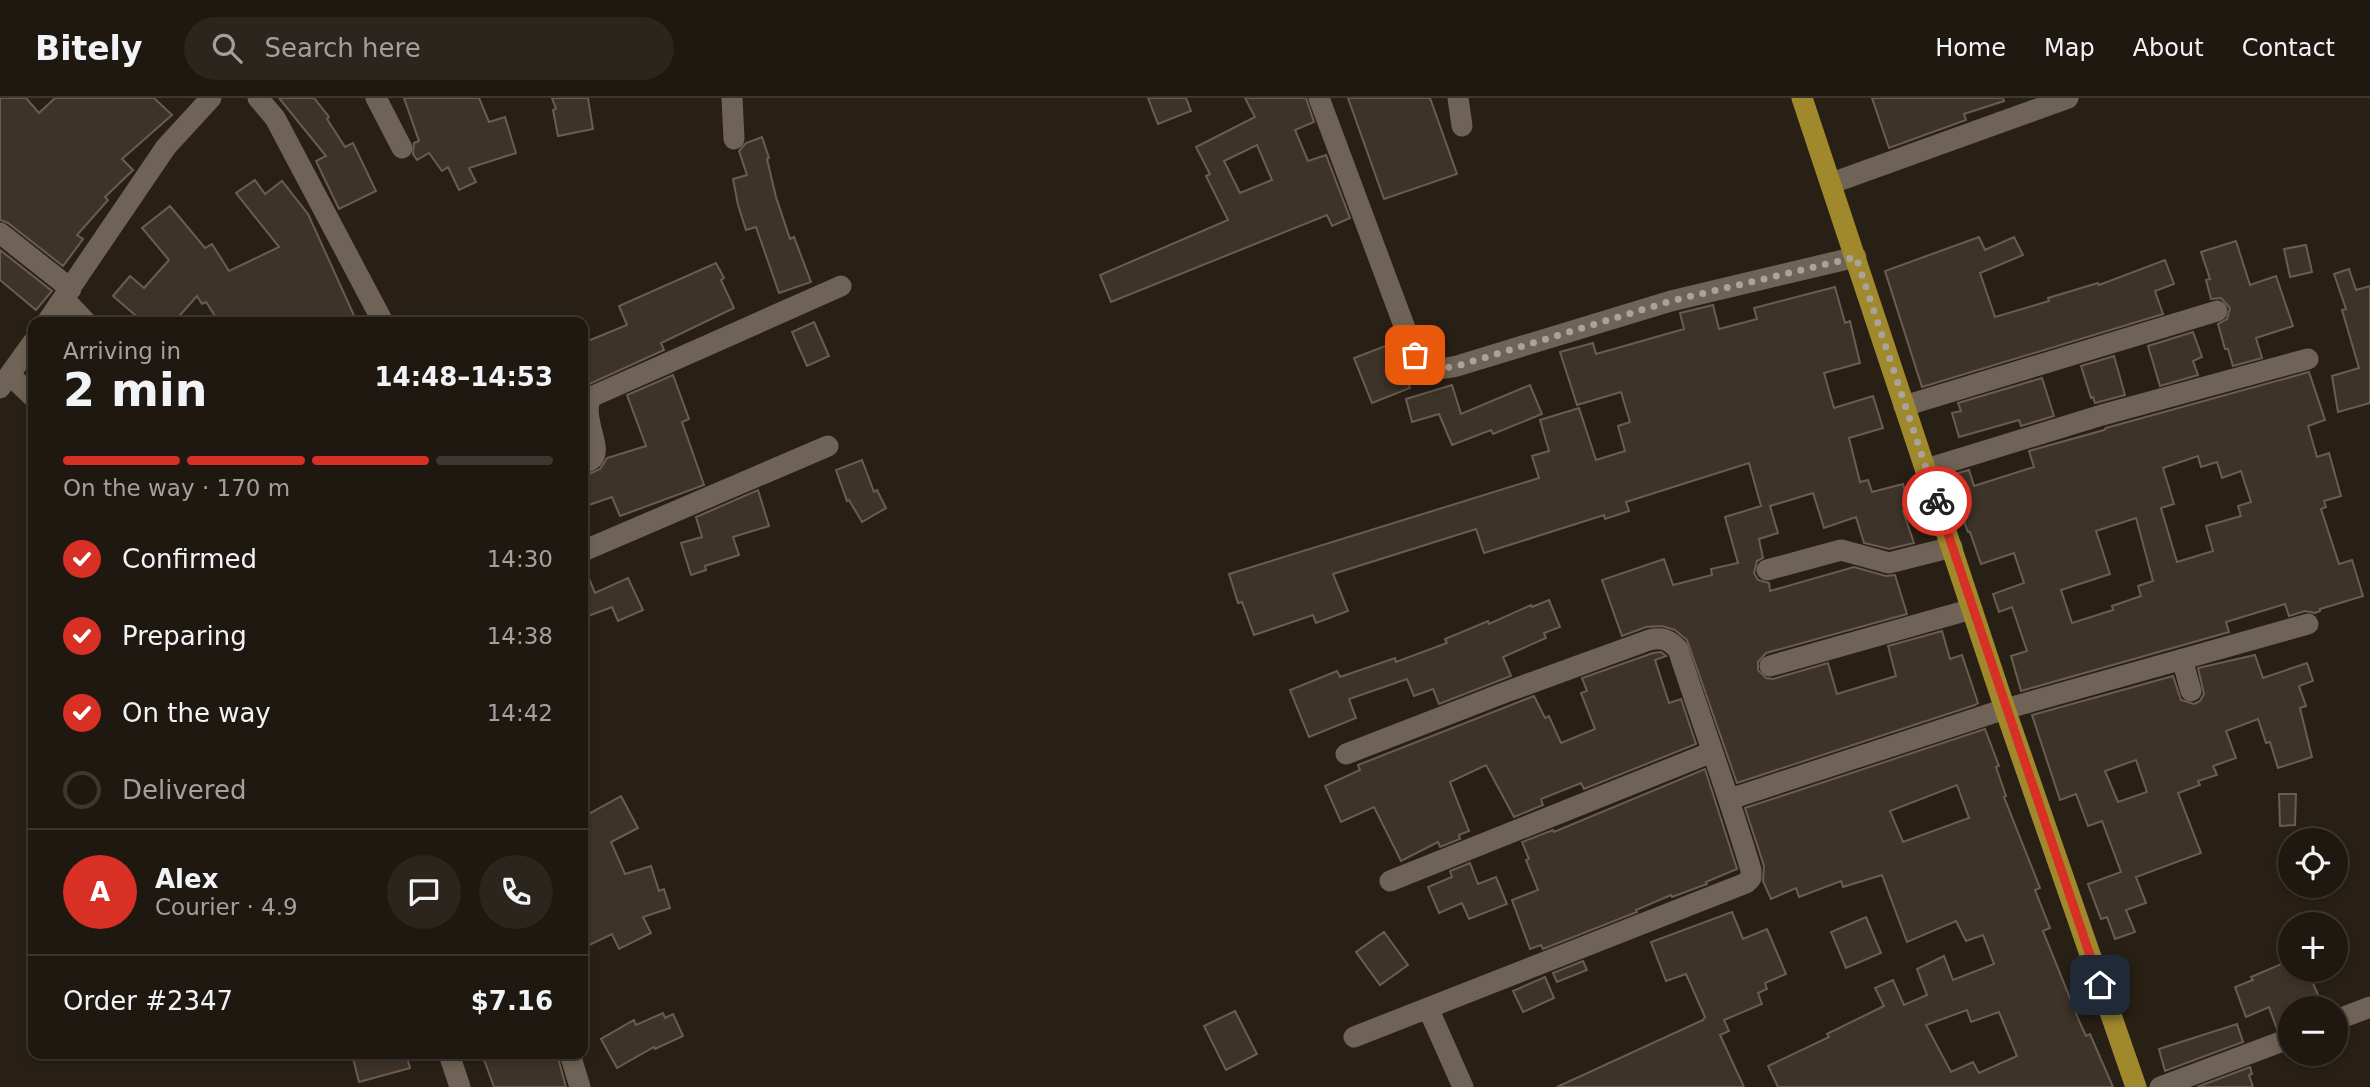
<!DOCTYPE html>
<html lang="en">
<head>
<meta charset="utf-8">
<style>
  body { margin:0; font-family:"DejaVu Sans",sans-serif; background:#2c251e; color:#f1f3f6; height:100vh; display:flex; flex-direction:column; font-size:26px; white-space:nowrap }
  * { box-sizing:border-box; margin:0 }
  p { font-size:23px; color:#a1a09f }
  .icon { flex:none; width:38px; height:38px; fill:none; stroke:currentColor; stroke-width:2; stroke-linecap:round; stroke-linejoin:round }
  .map { position:relative; flex:1; overflow:hidden }
  .panel { position:absolute; left:28px; top:219px; width:560px; height:742px; display:flex; flex-direction:column; background:#1f1810; border-radius:14px; box-shadow:0 4px 10px #0003,0 0 0 2px #3c3730 }
  .panel>* { flex:none }
  .fabs { position:absolute; left:2278px; top:730px; display:grid; gap:14px }
  .fabs a { display:grid; place-items:center; width:70px; height:70px; border-radius:50%; background:#1f1810; box-shadow:0 4px 10px #0003,0 0 0 2px #3c3730; font-size:35px }
  .pin { position:absolute; display:grid; place-items:center; width:60px; height:60px; color:#fff; margin:-30px; border-radius:14px; box-shadow:0 4px 10px #0006 }
  .courier { position:absolute; display:grid; place-items:center; width:70px; height:70px; margin:-35px; border:5px solid #d93025; border-radius:50%; background:#fff; color:#222; box-shadow:0 2px 9px #0007 }
  .summary em { font-style:normal; font-weight:700 }
  .summary div { display:flex; flex-direction:column-reverse }
  .summary { display:flex; align-items:center; justify-content:space-between; height:119px; padding:0 35px }
  h1 { font-size:46px; font-weight:700; line-height:52px }
  .bar { display:grid; grid-template-columns:repeat(4,1fr); gap:10px 7px; align-content:center; height:84px; padding:0 35px }
  .bar i { height:9px; border-radius:5px; background:#3c3730 }
  .bar .on { background:#d93025 }
  .bar p { grid-column:span 4 }
  .line { display:flex; align-items:center; gap:18px; padding:0 35px; border-top:2px solid #3c3730 }
  .line div { flex:1 }
  .round { display:grid; place-items:center; flex:none; width:74px; height:74px; border-radius:37px; background:#2c251e }
  ol { padding:0 35px; list-style:none }
  li { display:flex; align-items:center; gap:21px; height:77px }
  li p { margin-inline-start:auto }
  li .icon { padding:7px; border-radius:50%; background:#d93025; color:#fff; stroke-width:4 }
  li:last-child { color:#a1a09f }
  li i { width:38px; height:38px; border:4px solid #3c3730; border-radius:50% }
  header { display:flex; align-items:center; gap:42px; box-sizing:border-box; height:98px; padding:0 35px; background:#1f1810; border-bottom:2px solid #3c3730 }
  header strong { font-size:33px }
  nav { display:flex; gap:38px; margin-inline-start:auto; font-size:24px }
  .search { width:490px; height:63px; background:#2c251e; display:flex; align-items:center; gap:18px; box-sizing:border-box; padding:0 24px; border-radius:38px; color:#a1a09f; font-size:26px }
  .map>svg:first-child { display:block }
  .building { fill:#3e3328; stroke:#695d51; stroke-width:2; fill-rule:evenodd }
  .lines { fill:none; stroke-linecap:round; stroke-linejoin:round }
  .minor { stroke:#6f6357; stroke-width:21 }
  .major { stroke:#a0882d; stroke-width:21 }
  .done { stroke:#aaa39a; stroke-width:7; stroke-dasharray:0 12.6 }
  .route { stroke:#d93025; stroke-width:9 }
</style>
</head>
<body>
<header>
<strong>Bitely</strong>
<div class="search"><svg class="icon" aria-label="search" viewBox="0 0 24 24"><circle cx="10" cy="10" r="6"/><path d="M15 15l6 6"/></svg>Search here</div>
<nav><a>Home</a><a>Map</a><a>About</a><a>Contact</a></nav>
</header>
<div class="map">
<svg width="2370" height="989" viewBox="0 0 2370 989">
  <rect width="100%" height="100%" fill="#292015"/>
  <!-- building -->
  <path class="building" d="M0,0H26L39,15L55,0H154L172,17L122,61L133,72L105,99L108,102L77,137L83,141L63,168L8,125L0,122Z
    M279,0H314L329,19L327,21L345,49L353,45L376,93L339,111L316,63L326,58Z
    M404,0H479L489,24L505,19L516,55L469,70L476,84L459,92L448,69L442,73L429,55L417,62L413,56L414,45L419,43Z
    M552,0H588L593,31L558,38L553,12L556,11Z
    M1148,0H1186L1191,13L1158,26Z
    M1245,0H1306L1314,24L1295,32L1308,63L1326,57L1350,120L1332,128L1327,117L1111,204L1100,177L1228,122L1206,78L1210,76L1196,49L1255,19ZM1257,47L1272,82L1240,95L1224,63Z
    M1348,0H1430L1457,76L1384,101Z
    M1872,0H2003L2004,3L1964,16L1966,22L1889,50Z
    M762,39L769,60L767,61L776,99L790,141L794,139L811,184L779,195L756,129L746,132L738,107L733,81L747,77L739,53L746,45Z
    M255,82L265,96L282,83L308,116L357,224H219L206,204L202,206L197,198L174,224H143L113,198L130,178L144,190L169,162L142,130L170,108L205,150L212,146L229,173L279,149L236,95Z
    M1979,139L1985,152L2014,139L2023,157L1980,175L1995,219L2049,203L2048,200L2098,185L2099,187L2165,162L2174,186L2155,193L2163,216L1922,289L1885,173Z
    M2236,143L2250,187L2276,178L2293,228L2256,240L2262,260L2233,268L2228,251H2225L2218,226L2227,221L2230,210L2221,200L2211,201L2206,182L2210,181L2201,154Z
    M2306,147L2312,174L2290,179L2284,151Z
    M0,152L52,193L36,212L0,182Z
    M716,165L724,180L721,182L734,210L661,245L664,252L583,289V245L627,227L619,208Z
    M2349,171L2356,192L2370,188V305L2338,314L2332,278L2359,270L2342,212L2346,211L2334,176Z
    M1835,189L1845,225L1850,223L1860,265L1824,275L1834,310L1873,298L1883,330L1849,340L1860,384L1868,382L1872,394L1903,386L1910,412L1903,413L1914,445L1889,451L1864,445L1856,419L1824,430L1813,395L1770,408L1778,435L1759,441L1763,460L1757,463L1754,475L1758,482L1769,485L1770,493L1854,469L1886,478L1895,477L1907,516L1766,555L1758,564V572L1766,580L1773,581L1828,565L1837,596L1896,578L1888,548L1942,533L1950,561L1962,557L1978,605L1975,607L1737,685L1687,542L1675,532L1662,528L1646,529L1622,538L1602,482L1664,461L1673,487L1712,477L1711,471L1738,465L1725,419L1761,408L1749,365L1626,404L1629,413L1605,421L1604,417L1484,455L1476,431L1333,476L1348,513L1316,525L1313,517L1254,537L1242,504L1238,505L1229,476L1539,380L1532,358L1549,353L1540,322L1579,310L1596,362L1625,353L1618,328L1630,324L1621,294L1577,307L1560,254L1593,245L1596,256L1684,231L1680,215L1713,207L1719,231L1757,221L1754,210Z
    M814,224L829,258L807,268L792,234Z
    M2193,234L2202,259L2193,263L2198,277L2160,288L2148,248Z
    M1393,245L1410,290L1372,305L1354,260Z
    M2114,258L2125,297L2095,305L2093,299L2091,300L2081,268Z
    M2309,274L2325,322L2308,328L2317,359L2329,355L2341,398L2324,403L2326,409L2321,411L2339,466L2352,462L2363,498L2320,511V513L2315,515L2305,513L2289,518L2285,506L2226,524L2229,534L2021,593L2011,558L2027,553L2012,509L1999,514L1993,496L2024,485L2014,455L1981,466L1970,434H1968L1963,421H1962L1948,378L1969,372L1974,388L2034,369L2029,353L2104,332L2106,330ZM2198,358L2201,369L2217,364L2222,380L2241,373L2251,404L2238,408L2241,418L2206,428L2213,453L2177,464L2161,410L2174,406L2163,370ZM2136,420L2153,483L2138,488L2141,498L2112,508L2113,512L2072,525L2061,492L2110,476L2096,433Z
    M673,277L689,321L682,324L704,387L620,418L612,399L583,409V379L600,371L607,360L646,348L627,297Z
    M2042,280L2054,318L2021,328L2019,322L1959,339L1952,315L1961,313L1958,305Z
    M1452,287L1461,316L1530,287L1542,316L1493,336L1491,332L1452,347L1439,316L1412,324L1406,301Z
    M862,362L874,394L877,392L886,410L862,424L849,402L847,403L836,372Z
    M758,392L769,428L733,439L739,457L705,468L706,472L691,477L681,445L702,439L696,419Z
    M583,466L595,495L628,480L643,512L618,523L612,509L583,520Z
    M1549,502L1560,529L1544,535L1546,540L1503,559L1511,578L1439,606L1433,591L1414,598L1407,581L1349,601L1356,620L1309,639L1290,592L1337,573L1340,579L1395,560L1396,564L1447,545L1445,541L1488,523L1489,526L1531,507L1532,509Z
    M1653,555L1661,554L1666,558L1655,562L1669,605L1681,601L1696,646L1584,691L1581,685L1541,701L1543,707L1514,719L1486,667L1450,684L1469,733L1459,737L1460,741L1440,749L1438,744L1401,763L1374,709L1341,724L1325,688L1360,672L1358,667L1534,598L1545,620L1549,618L1561,645L1595,631L1581,595L1587,593L1582,580Z
    M2255,557L2263,580L2307,565L2313,583L2299,588L2306,608L2300,610L2312,659L2278,670L2270,644L2266,645L2258,621L2226,633L2236,660L2213,668L2217,677L2198,683L2200,687L2178,695L2201,755L2136,779L2146,805L2126,812L2135,834L2115,841L2107,819L2101,821L2088,786L2121,774L2102,723L2088,728L2076,696L2060,702L2032,617L2173,578L2181,602L2194,606L2200,603L2204,596L2198,570ZM2136,662L2147,694L2118,704L2105,673Z
    M1985,631L1999,668L1996,669L2006,698L2004,699L2040,790L2035,792L2050,830L2043,833L2080,925L2086,938L2090,936L2113,989H1778L1768,968L1829,939L1827,936L1884,908L1875,890L1893,882L1904,907L1927,897L1917,871L1944,858L1953,882L1994,866L1983,837L1966,843L1956,823L1907,844L1882,777L1843,789L1841,783L1799,799L1796,790L1771,801L1763,783L1764,768L1745,710ZM1957,687L1969,720L1903,744L1890,713ZM1967,912L1971,924L1999,914L2017,958L1979,975L1973,964L1951,974L1926,927Z
    M1705,671L1737,771L1706,784L1707,786L1672,799L1671,797L1636,812L1637,814L1543,851L1541,847L1530,851L1512,802L1538,792L1526,762L1529,761L1522,744L1553,732L1554,734Z
    M2279,696H2296L2295,727L2280,728Z
    M621,698L638,730L611,744L625,776L651,768L659,793L664,791L670,810L643,819L651,835L619,851L612,836L583,850V719Z
    M1470,765L1478,786L1496,779L1507,806L1469,821L1462,805L1439,815L1428,789L1452,779L1450,773Z
    M1732,814L1743,841L1767,831L1786,876L1765,885L1767,891L1758,895L1762,906L1724,922L1729,933L1720,937L1744,989H1557L1703,922L1705,919L1686,876L1666,883L1651,844Z
    M1866,819L1881,855L1846,870L1831,834Z
    M1384,834L1408,867L1380,887L1356,854Z
    M2291,862V872H2307L2324,910H2291V927L2277,931L2269,909L2246,919L2235,889L2253,882L2251,879Z
    M1583,863L1587,872L1557,884L1553,875Z
    M1545,879L1554,900L1523,914L1513,893Z
    M1235,913L1257,956L1226,972L1204,928Z
    M663,915L665,920L673,916L683,938L655,951L654,949L617,970L601,941L634,922L636,927Z
    M2237,926L2243,944L2165,973L2159,951Z
    M352,956H406L410,970L359,984Z
    M482,956H557L566,989H494Z
    M2250,969L2252,976L2249,977L2253,989H2197Z"/>
  <g class="lines">
    <!-- minor -->
    <path class="minor" d="M258,0L275,20L383,224
      M376,0L402,50
      M732,0L734,41
      M1319,0L1415,257C1429,273 1438,272 1457,268L1671,203L1856,159
      M1458,0L1462,28
      M1832,85L2068,0
      M0,135L71,191
      M64,201L86,224
      M47,224L166,49L211,0
      M10,277L33,299
      M0,290L33,244
      M1904,308L2217,213
      M583,366C586,364 590,363 593,360C602,348 581,320 591,299L841,188
      M1926,371L2102,317L2308,261
      M583,453L828,348
      M1767,472L1841,452L1889,465L1952,449
      M2182,561L2191,593
      M1770,568L1972,511
      M1346,656L1506,594L1649,542C1662,539 1668,541 1678,551C1702,625 1729,698 1751,772V780L1746,785L1354,939
      M1730,701L2005,611L2308,526
      M1390,783L1712,654
      M1428,910L1463,989
      M2336,922L2370,909
      M449,956L460,989
      M570,956L580,989
      M2160,989L2291,940"/>
    <!-- major -->
    <path class="major" d="M1802,0L2005,611L2136,989"/>
  </g>
  <g class="lines">
    <!-- done -->
    <path class="done" d="M1415,257C1428,272 1439,271 1457,268L1671,203L1856,159L1937,403"/>
    <!-- route -->
    <path class="route" d="M1937,403L2100,887"/>
  </g>
</svg>
<div class="fabs">
<a><svg class="icon" aria-label="locate" viewBox="0 0 24 24"><circle cx="12" cy="12" r="6"/><path d="M12 2v4M12 18v4M2 12h4M18 12h4"/></svg></a>
<a>+</a>
<a>−</a>
</div>
<div class="pin" style="left:1415px;top:257px;background:#ea580c"><svg class="icon" aria-label="bag" viewBox="0 0 24 24"><path d="M5 8h14l-1 12H6zM9 8a3 3 0 0 1 6 0"/></svg></div>
<div class="pin" style="left:2100px;top:887px;background:#1f2937"><svg class="icon" aria-label="home" viewBox="0 0 24 24"><path d="M3 11l9-7 9 7M6 9v11h12V9"/></svg></div>
<div class="courier" style="left:1937px;top:403px"><svg class="icon" aria-label="bike" viewBox="0 0 24 24"><circle cx="6" cy="16" r="4"/><circle cx="18" cy="16" r="4"/><path d="M6 16l4-8h5l3 8M10 8l3 8H6M13 5h3"/></svg></div>
<section class="panel">
<div class="summary"><div><h1>2 min</h1><p>Arriving in</p></div><em>14:48–14:53</em></div>
<div class="bar"><i class="on"></i><i class="on"></i><i class="on"></i><i></i><p>On the way · 170 m</p></div>
<ol>
<li><svg class="icon" aria-label="check" viewBox="0 0 24 24"><path d="M5 12l5 5 9-10"/></svg>Confirmed<p>14:30</p></li>
<li><svg class="icon" aria-label="check" viewBox="0 0 24 24"><path d="M5 12l5 5 9-10"/></svg>Preparing<p>14:38</p></li>
<li><svg class="icon" aria-label="check" viewBox="0 0 24 24"><path d="M5 12l5 5 9-10"/></svg>On the way<p>14:42</p></li>
<li><i></i>Delivered</li>
</ol>
<div class="line" style="height:126px"><b class="round" style="background:#d93025;color:#fff">A</b><div><b>Alex</b><p>Courier · 4.9</p></div><a class="round"><svg class="icon" aria-label="chat" viewBox="0 0 24 24"><path d="M4 5h16v11H9l-5 4z"/></svg></a><a class="round"><svg class="icon" aria-label="phone" viewBox="0 0 24 24"><path d="M5 4h4l2 5-3 2q2 4 5 5l2-3 5 2v4C11 20 4 13 5 4z"/></svg></a></div>
<div class="line" style="height:91px"><div>Order #2347</div><b>$7.16</b></div>
</section>
</div>
</body>
</html>
